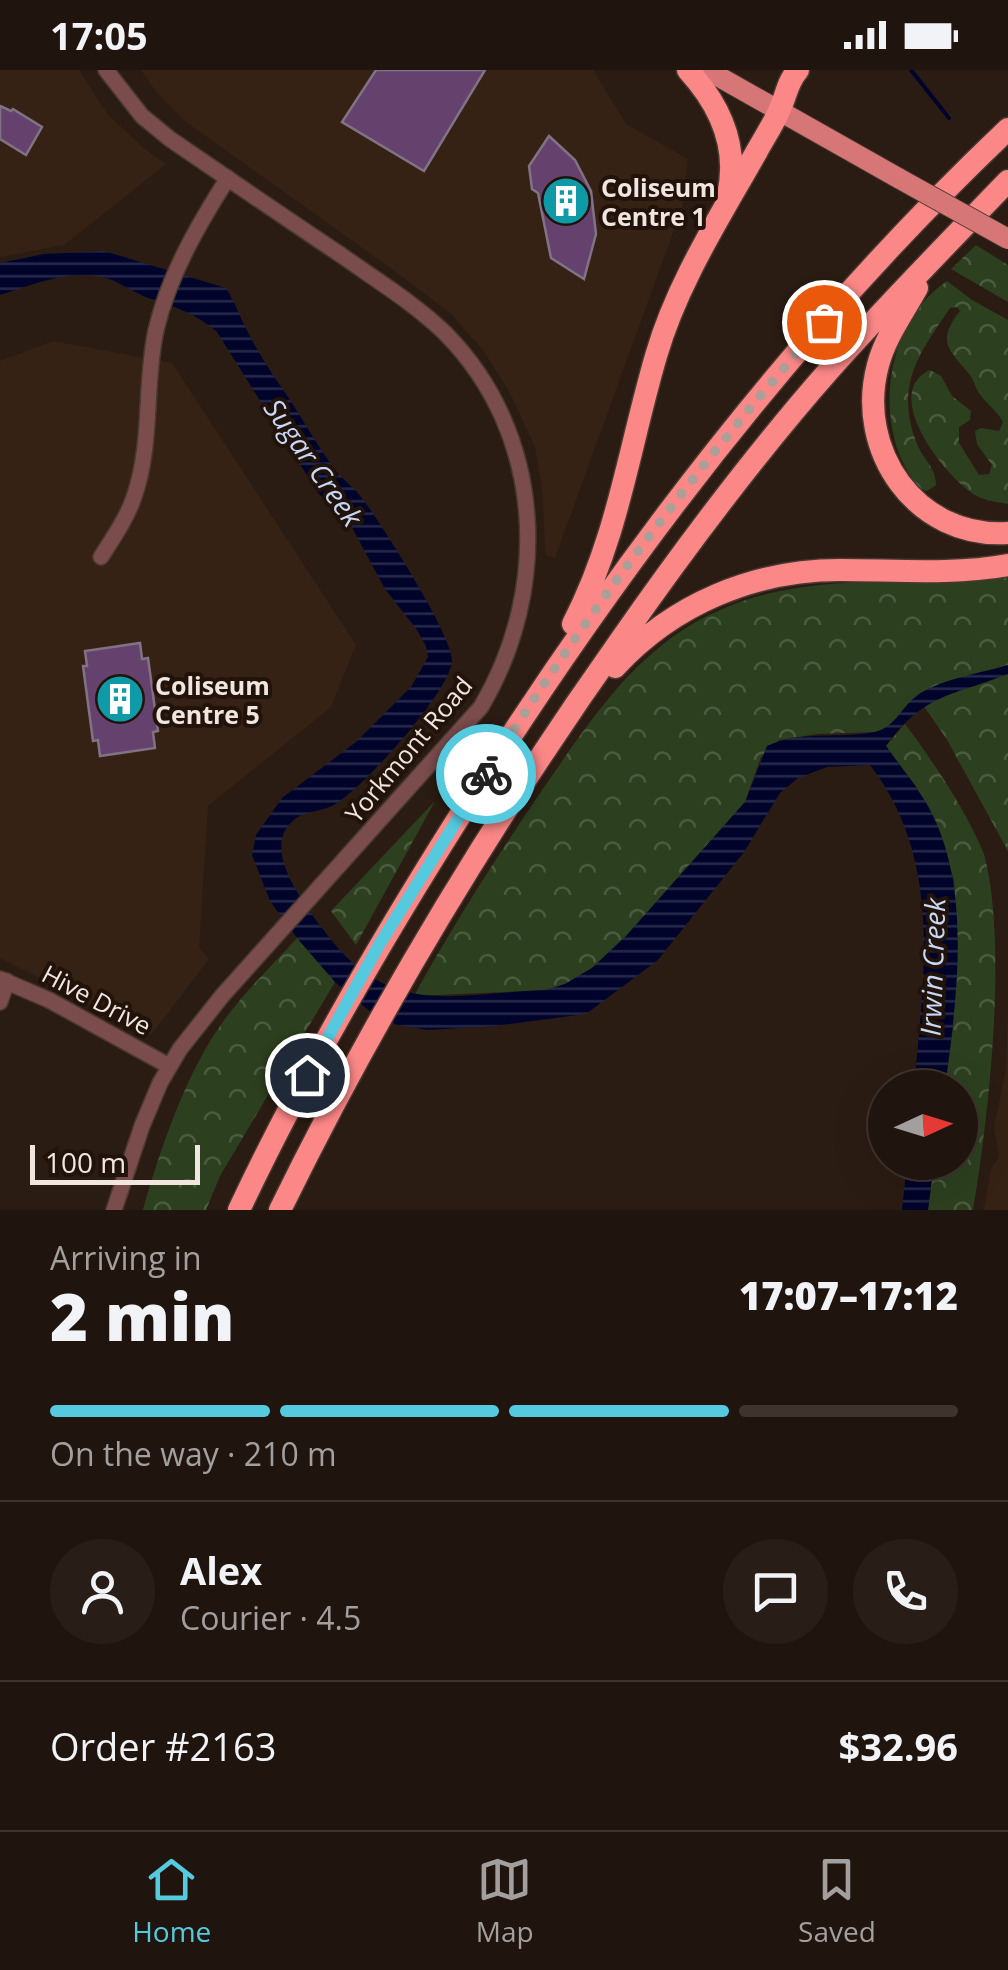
<!DOCTYPE html>
<html lang="en">
<head>
<meta charset="utf-8">
<style>
  body { margin:0; font-family:"Open Sans",sans-serif; background:#281e17; color:#f1f3f6; height:100vh; display:flex; flex-direction:column; font-size:38px; white-space:nowrap }
  * { box-sizing:border-box; margin:0 }
  p { font-size:32px; color:#a29f9e }
  .icon { flex:none; width:55px; height:55px; fill:none; stroke:currentColor; stroke-width:2; stroke-linecap:round; stroke-linejoin:round }
  .map { position:relative; height:1140px; overflow:hidden }
  .sheet { display:flex; flex-direction:column; background:#20150e; flex:1 }
  .sheet>* { flex:none }
  .needle { width:65px; rotate:86deg }
  .controls { position:absolute; left:868px; top:1000px; display:grid; gap:20px }
  .controls a { display:grid; place-items:center; width:110px; height:110px; border-radius:50%; background:#20150e; box-shadow:0 10px 40px #0002,0 0 0 2px #3d342e; font-size:50px }
  .scale { position:absolute; left:30px; bottom:25px; width:170px; box-sizing:border-box; padding-left:10px; border:5px solid #f0e5df; border-top:0; font-size:28px; line-height:35px; white-space:nowrap; color:#f0e5df; -webkit-text-stroke:8px #21130a; paint-order:stroke }
  .pin { position:absolute; display:grid; place-items:center; width:85px; height:85px; color:#fff; margin:-42px; border:5px solid #fff; border-radius:50%; box-shadow:0 2px 10px #0007 }
  .courier { position:absolute; display:grid; place-items:center; width:100px; height:100px; margin:-50px; border:8px solid #55cadf; border-radius:50%; background:#fff; color:#222; box-shadow:0 2px 12px #0007 }
  .summary em { font-style:normal; font-weight:800 }
  .summary div { display:flex; flex-direction:column-reverse }
  .summary { display:flex; align-items:center; justify-content:space-between; height:170px; padding:0 50px }
  h1 { font-size:65px; font-weight:800; line-height:75px }
  .bar { display:grid; grid-template-columns:repeat(4,1fr); gap:15px 10px; align-content:center; height:120px; padding:0 50px }
  .bar i { height:12px; border-radius:8px; background:#3d342e }
  .bar .current { background:#55cadf }
  .bar p { grid-column:span 4 }
  .line { display:flex; align-items:center; gap:25px; padding:0 50px; border-top:2px solid #3d342e }
  .line div { flex:1 }
  .round { display:grid; place-items:center; flex:none; width:105px; height:105px; border-radius:52px; background:#281e17 }
  .status { display:flex; justify-content:space-between; align-items:center; height:70px; padding:0 50px; background:#20150e; direction:ltr }
  .status svg { height:28px; fill:currentColor }
  .tabs { display:flex; justify-content:space-around; align-items:center; height:140px; border-top:2px solid #3d342e; background:#20150e; font-size:28px; color:#a29f9e }
  .tabs a { display:grid; justify-items:center; gap:5px }
  .tabs .current { color:#55cadf }
  .map>svg:first-child { display:block }
  .built { fill:#362115 }
  .forest { fill:url(#forest-crowns) }
  .water { fill:url(#water-rules) }
  .lines { fill:none; stroke-linecap:round; stroke-linejoin:round }
  .stream { stroke:#00042b; stroke-width:4 }
  .building { fill:#65426e; stroke:#807383; stroke-width:2.5 }
  .minor-casing { stroke:#473830; stroke-width:18 }
  .major-casing { stroke:#473830; stroke-width:22 }
  .highway-casing { stroke:#473830; stroke-width:25 }
  .minor { stroke:#7b4c4c; stroke-width:15 }
  .major { stroke:#d77676; stroke-width:20 }
  .highway { stroke:#fc8787; stroke-width:22 }
  .major-bridge-casing { stroke:#473830; stroke-width:22; stroke-linecap:butt }
  .major-bridge { stroke:#d77676; stroke-width:20 }
  .done { stroke:#ab9f98; stroke-width:10; stroke-dasharray:0 18 }
  .route { stroke:#55cadf; stroke-width:12 }
  .labels { text-anchor:middle; dominant-baseline:central; stroke-width:8; stroke-linejoin:round; paint-order:stroke }
  .poi-label { font-size:25px; font-weight:bold; fill:#f0e5df; stroke:#21130a; text-anchor:start }
  .street-label { font-size:25px; fill:#f0e5df; stroke:#21130a }
  .water-label { font-size:28px; font-style:italic; fill:#c7d8f6; stroke:#21130a }
</style>
</head>
<body>
<div class="status"><b>17:05</b><svg viewBox="0 0 49 12"><path d="M0 12V9h3v3zM5 12V6h3v6zM10 12V3h3v9zM15 12V0h3v12zM26 1h20v11H26zM47 4h2v5h-2z"/></svg></div>
<div class="map">
<svg width="1008" height="1140" viewBox="0 0 1008 1140">
  <defs>
    <pattern id="forest-crowns" width="20" height="18" patternUnits="userSpaceOnUse" patternTransform="scale(2.5)"><rect width="20" height="18" fill="#2c401f"/><path d="M2 6a3 3 0 1 1 6 0M12 15a3 3 0 1 1 6 0" fill="none" stroke="#4b5b3f"/></pattern>
    <pattern id="water-rules" width="6" height="5" patternUnits="userSpaceOnUse" patternTransform="scale(2.5)"><rect width="6" height="5" fill="#00042b"/><path d="M0 2.5h6" fill="none" stroke="#262849"/></pattern>
  </defs>
  <rect width="100%" height="100%" fill="#2b1c13"/>
  <!-- built -->
  <path class="built" d="M0,0H79L108,45L146,80L166,94L64,175L0,187Z
    M141,0H593L626,54L688,89L682,138L555,488L545,485L543,425L535,377L510,323L483,280L451,244L403,207L186,52L157,23Z
    M53,271L172,293L356,575L331,637L208,736L199,878L209,889L151,965L0,888V291Z
    M1008,943V1140H984L991,1099L999,1087L994,1057L1006,1000Z"/>
  <!-- forest -->
  <path class="forest" d="M976,175L1008,195V232L951,199Z
    M947,211L972,230L1008,250V434C998,432 986,431 977,426C946,409 879,323 930,300L941,306L952,326L971,341L970,350L959,357V373L979,405L989,404L992,395L977,374L975,361L981,358L999,361L1003,352C997,341 990,337 982,327C976,321 975,312 970,305C950,280 935,273 960,241L957,237L950,238C919,284 894,315 917,374C923,389 936,398 936,415L927,421L917,418C910,404 900,390 896,375C879,318 896,245 947,211Z
    M1008,507V595L930,618L889,656L876,662L817,664L779,670L761,687L745,732L626,866L592,898L565,914L546,920L414,926C451,859 491,796 534,732C602,634 653,547 780,521C855,506 933,515 1008,507Z
    M1008,604V781L946,668L923,635L943,625Z
    M905,654C934,693 965,738 984,784C1008,873 989,1045 973,1140H928L934,1093L960,1092V1018L945,1017L953,958L956,869L954,809L916,716L886,676Z
    M435,731L356,875L331,841Z
    M297,868L335,912L220,1106L206,1140H143C160,1079 187,1000 225,949C246,920 273,895 297,868Z"/>
  <!-- water -->
  <path class="water" d="M104,181L226,218C236,234 241,250 250,266C261,288 276,309 290,330C305,353 319,378 335,400C343,410 354,417 361,427C380,451 453,566 452,591C450,622 361,720 334,735C323,741 308,741 298,747C257,773 302,831 322,858C388,949 448,924 546,920L565,914L592,898L626,866L745,732L767,676C802,660 838,669 874,662C893,659 900,640 914,628C934,610 982,603 1008,595V604C953,626 924,623 886,676C903,701 924,724 936,752C971,832 956,934 945,1017H914C924,906 943,790 870,695L827,697L798,708L780,723L744,782L658,890L586,944L494,956L428,960L397,955L371,942L335,912L297,868L270,831L252,785L256,765L282,728L356,672L411,617L428,587L426,576L417,560L385,519L349,452L318,423L217,262C197,244 173,236 148,228C134,223 120,212 106,208C70,198 33,215 0,225V193L44,184Z
    M907,1093H934L928,1140H902Z"/>
  <g class="lines">
    <!-- stream -->
    <path class="stream" d="M911,0L949,48"/>
  </g>
  <!-- building -->
  <path class="building" d="M376,0H485L424,101L342,52Z
    M0,36L11,41L13,39L42,57L26,85L0,69Z
    M549,66L575,90L591,121L596,164L584,209L551,188L538,123L532,119L529,96Z
    M140,573L142,589L148,588L158,661L153,662L155,678L100,686L98,670L93,671L83,596H87L85,581Z"/>
  <g class="lines">
    <!-- minor casing -->
    <g class="minor-casing">
      <path id="minor" d="M106,0L142,46L170,69C227,108 284,147 341,185C376,210 414,233 445,263C545,364 551,519 481,637L222,926L180,979L160,1013L142,1056L114,1140
        M101,487C113,468 127,448 134,427C153,373 144,315 156,260C169,205 198,155 228,108
        M0,909L49,930L169,996
        M0,932L7,911"/>
    </g>
    <!-- major casing -->
    <g class="major-casing">
      <path id="major" d="M707,0L900,109"/>
    </g>
    <!-- highway casing -->
    <g class="highway-casing">
      <path id="highway" d="M688,0C720,35 739,77 728,125
        M917,218C903,243 885,268 878,295C855,380 916,469 1008,463
        M573,554C618,467 629,378 656,286C677,213 720,147 757,81C764,68 773,55 779,41C786,27 787,12 798,0
        M615,597C673,534 754,500 840,500C895,500 953,505 1008,495
        M239,1140C304,1002 380,872 461,744C616,497 796,260 1008,59
        M280,1140C378,940 493,750 622,568C687,475 756,383 831,298C888,234 948,173 1008,111"/>
    </g>
    <!-- minor -->
    <use href="#minor" class="minor"/>
    <!-- major -->
    <use href="#major" class="major"/>
    <!-- highway -->
    <use href="#highway" class="highway"/>
    <!-- major-bridge casing -->
    <g class="major-bridge-casing">
      <path id="major-bridge" d="M900,109L1008,169"/>
    </g>
    <!-- major-bridge -->
    <use href="#major-bridge" class="major-bridge"/>
  </g>
  <g class="lines">
    <!-- done -->
    <path class="done" d="M486,704C585,545 700,392 824,252"/>
    <!-- route -->
    <path class="route" d="M307,1005L379,875L486,704"/>
  </g>
  <!-- icons -->
  <defs>
    <g id="building-disc" transform="scale(2.5)"><circle r="9.5" fill="#0f9aa8" stroke="#21130a"/><path d="M-4-6H4V6H1V3H-1V6H-4ZM-2.5-4.3h1.7v1.8h-1.7ZM.8-4.3h1.7v1.8H.8ZM-2.5-1h1.7V.8h-1.7ZM.8-1h1.7V.8H.8Z" fill="#fff"/></g>
  </defs>
  <g fill-rule="evenodd">
    <use href="#building-disc" x="566" y="131"/>
    <use href="#building-disc" x="120" y="629"/>
  </g>
  <g class="labels">
    <!-- poi labels -->
    <g class="poi-label">
      <text x="601" y="117">Coliseum<tspan x="601" dy="29">Centre 1</tspan></text>
      <text x="155" y="615">Coliseum<tspan x="155" dy="29">Centre 5</tspan></text>
    </g>
    <!-- street labels -->
    <g class="street-label">
      <text transform="translate(408 679) rotate(-50)">Yorkmont Road</text>
      <text transform="translate(97 929) rotate(28)">Hive Drive</text>
    </g>
    <!-- water labels -->
    <g class="water-label">
      <text transform="translate(314 392) rotate(55)">Sugar Creek</text>
      <text transform="translate(932 897) rotate(-88)">Irwin Creek</text>
    </g>
  </g>
</svg>
<div class="controls">
<a><svg class="needle" viewBox="-14 -14 28 28"><path d="M0-13l5 13h-10z" fill="#e53935"/><path d="M0 13l5-13h-10z" fill="#a29f9e"/></svg></a>
</div>
<div class="scale">100 m</div>
<div class="pin" style="left:824px;top:252px;background:#ea580c"><svg class="icon" aria-label="bag" viewBox="0 0 24 24"><path d="M5 8h14l-1 12H6zM9 8a3 3 0 0 1 6 0"/></svg></div>
<div class="pin" style="left:307px;top:1005px;background:#1f2937"><svg class="icon" aria-label="home" viewBox="0 0 24 24"><path d="M3 11l9-7 9 7M6 9v11h12V9"/></svg></div>
<div class="courier" style="left:486px;top:704px"><svg class="icon" aria-label="bike" viewBox="0 0 24 24"><circle cx="6" cy="16" r="4"/><circle cx="18" cy="16" r="4"/><path d="M6 16l4-8h5l3 8M10 8l3 8H6M13 5h3"/></svg></div>
</div>
<section class="sheet">
<div class="summary"><div><h1>2 min</h1><p>Arriving in</p></div><em>17:07–17:12</em></div>
<div class="bar"><i class="current"></i><i class="current"></i><i class="current"></i><i></i><p>On the way · 210 m</p></div>
<div class="line" style="height:180px"><a class="round"><svg class="icon" aria-label="person" viewBox="0 0 24 24"><circle cx="12" cy="8" r="4"/><path d="M4 21q1-7 8-7t8 7"/></svg></a><div><b>Alex</b><p>Courier · 4.5</p></div><a class="round"><svg class="icon" aria-label="chat" viewBox="0 0 24 24"><path d="M4 5h16v11H9l-5 4z"/></svg></a><a class="round"><svg class="icon" aria-label="phone" viewBox="0 0 24 24"><path d="M5 4h4l2 5-3 2q2 4 5 5l2-3 5 2v4C11 20 4 13 5 4z"/></svg></a></div>
<div class="line" style="height:130px"><div>Order #2163</div><b>$32.96</b></div>
</section>
<nav class="tabs">
<a class="current"><svg class="icon" aria-label="home" viewBox="0 0 24 24"><path d="M3 11l9-7 9 7M6 9v11h12V9"/></svg>Home</a>
<a><svg class="icon" aria-label="map" viewBox="0 0 24 24"><path d="M3 6l6-2 6 2 6-2v14l-6 2-6-2-6 2zM9 4v14M15 6v14"/></svg>Map</a>
<a><svg class="icon" aria-label="saved" viewBox="0 0 24 24"><path d="M7 4h10v16l-5-4-5 4z"/></svg>Saved</a>
</nav>
</body>
</html>
